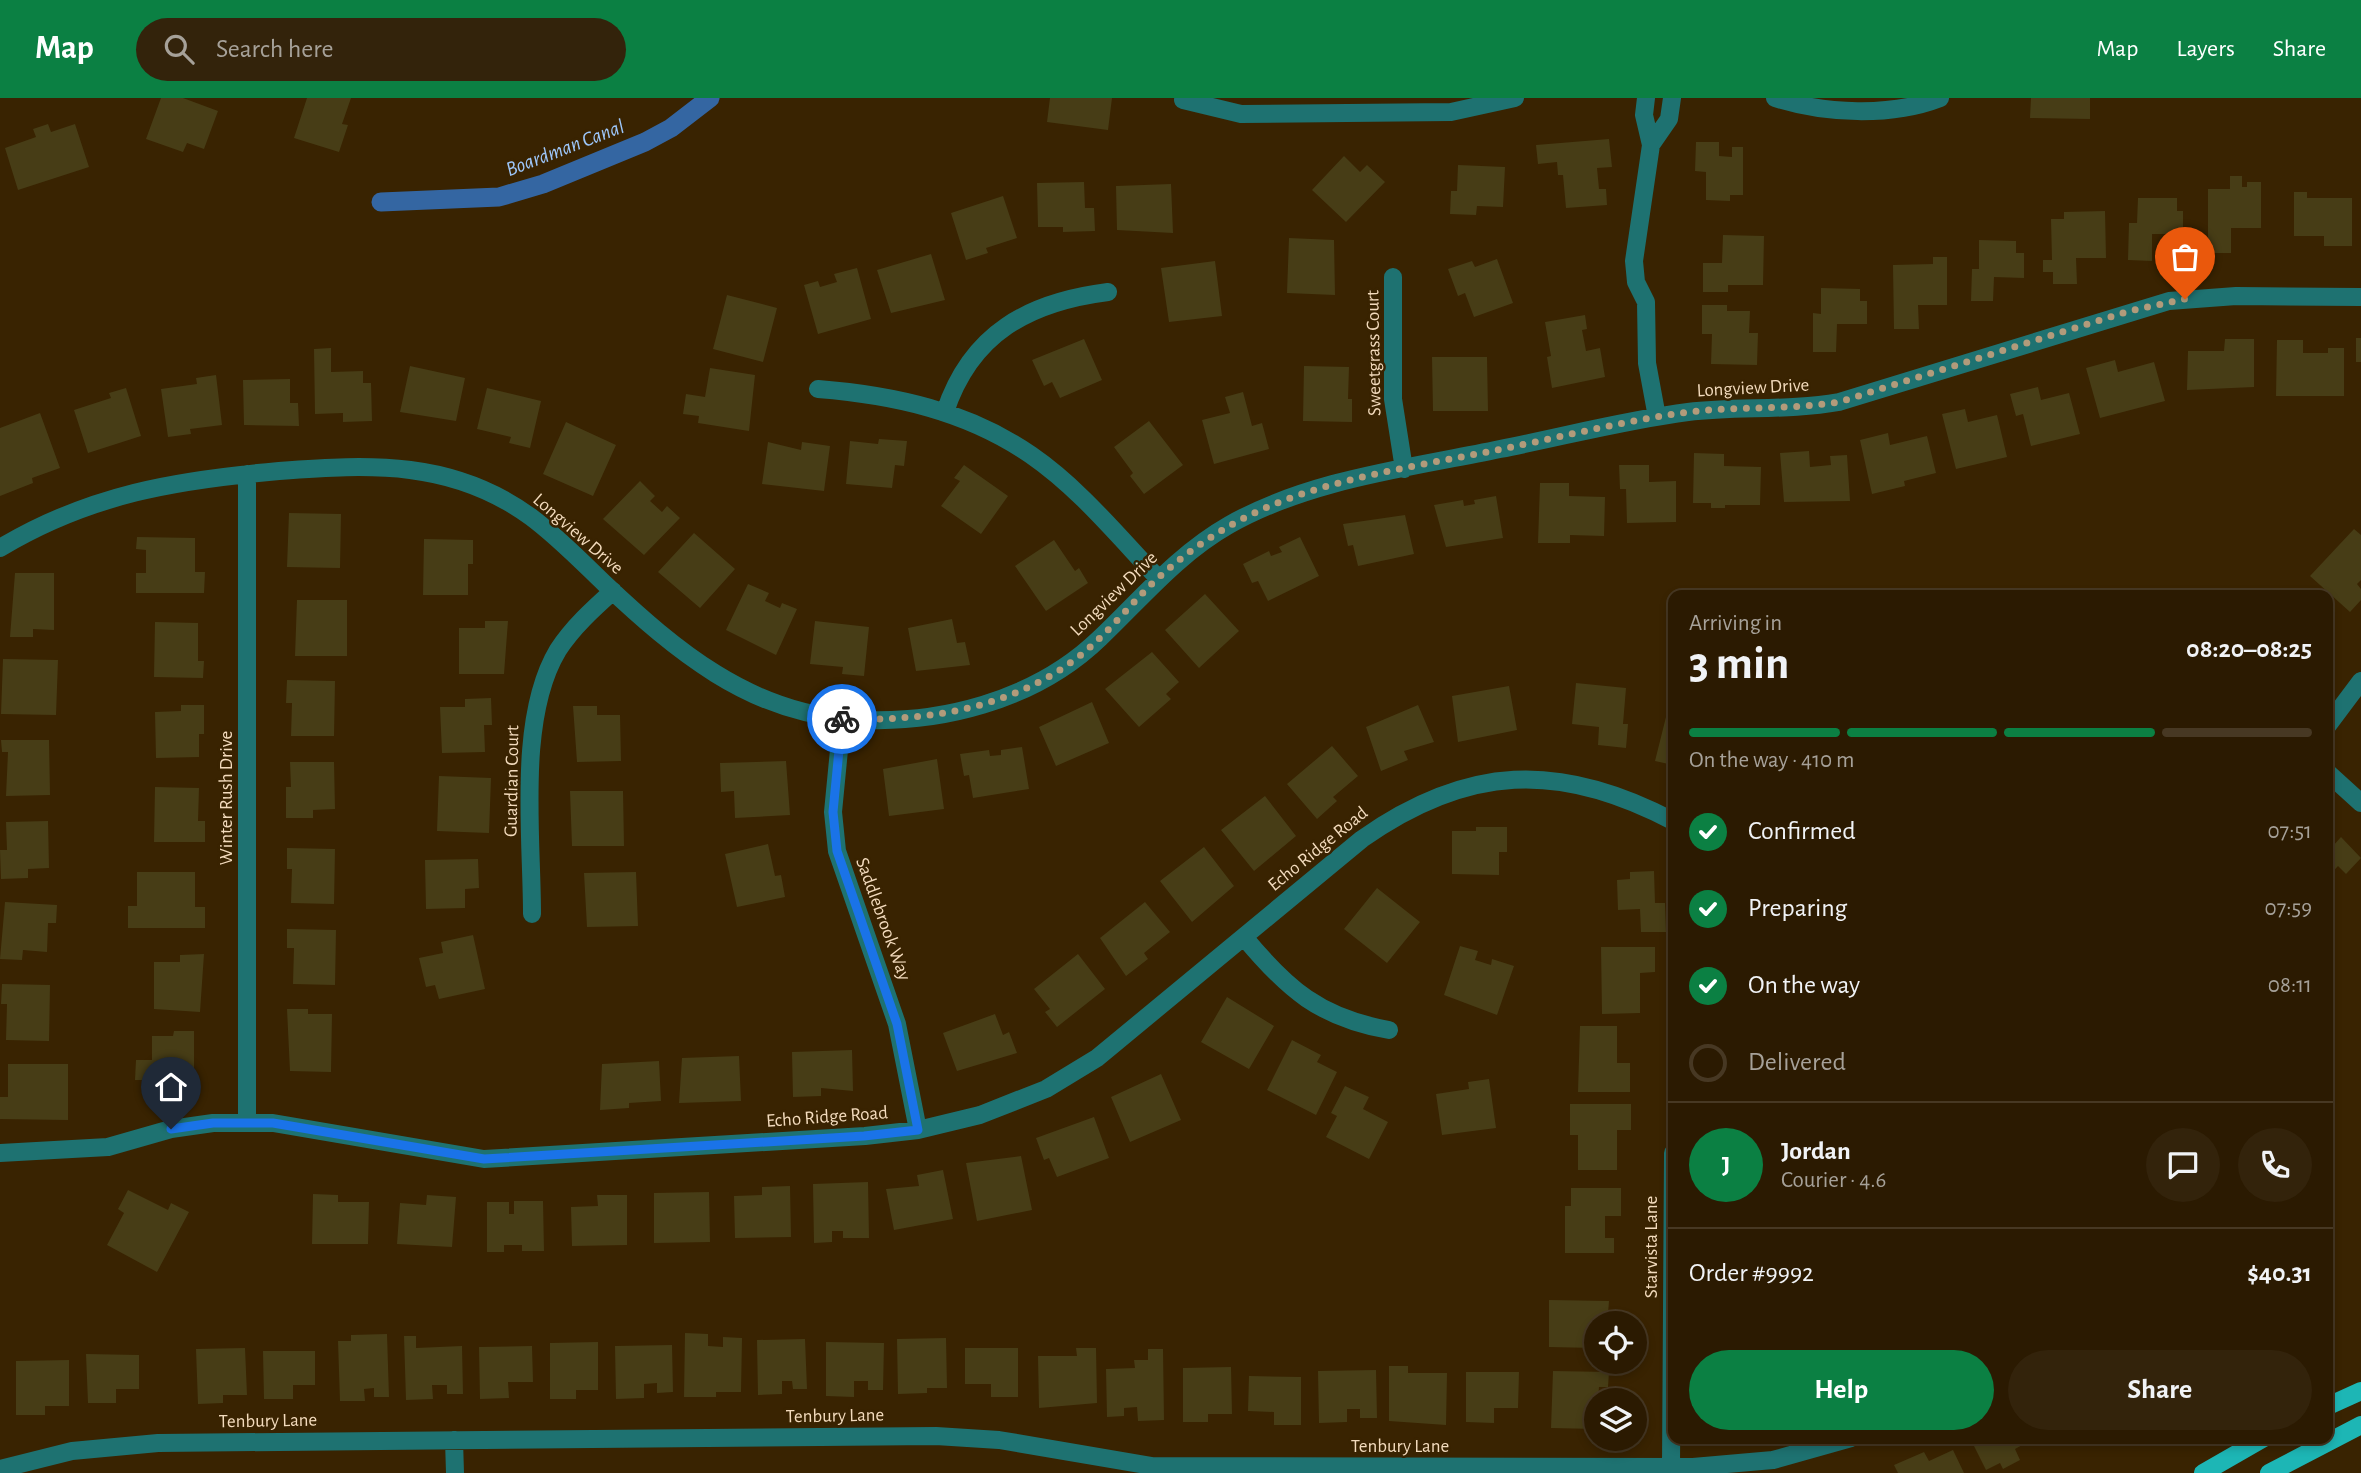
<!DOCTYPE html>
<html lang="en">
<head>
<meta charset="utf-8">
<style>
  body { margin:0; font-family:"Alegreya Sans",sans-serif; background:#33230b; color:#f1f3f6; height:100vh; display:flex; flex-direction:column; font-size:26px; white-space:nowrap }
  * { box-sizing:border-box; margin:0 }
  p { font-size:23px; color:#a6a199 }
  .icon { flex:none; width:38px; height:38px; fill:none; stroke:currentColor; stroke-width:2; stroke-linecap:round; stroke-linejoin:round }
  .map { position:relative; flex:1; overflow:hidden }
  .panel { position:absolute; left:1668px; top:492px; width:665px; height:854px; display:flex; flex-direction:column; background:#2b1a01; border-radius:14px; box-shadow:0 4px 10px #0003,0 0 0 2px #473823 }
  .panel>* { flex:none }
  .tools { position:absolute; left:1584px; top:1213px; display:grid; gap:14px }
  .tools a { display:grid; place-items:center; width:63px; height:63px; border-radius:50%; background:#2b1a01; box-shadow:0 4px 10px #0003,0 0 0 2px #473823; font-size:35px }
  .pin { position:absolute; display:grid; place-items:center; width:60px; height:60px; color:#fff; margin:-72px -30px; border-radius:50% 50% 50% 0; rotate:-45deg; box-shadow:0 0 7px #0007 }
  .pin .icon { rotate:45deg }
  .courier { position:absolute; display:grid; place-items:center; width:70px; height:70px; margin:-35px; border:5px solid #1a73e8; border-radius:50%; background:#fff; color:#222; box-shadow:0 2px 9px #0007 }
  .head em { font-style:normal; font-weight:600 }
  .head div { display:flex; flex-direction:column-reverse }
  .head { display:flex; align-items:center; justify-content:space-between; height:119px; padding:0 21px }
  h1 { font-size:46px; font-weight:600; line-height:52px }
  .bar { display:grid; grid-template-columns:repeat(4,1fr); gap:10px 7px; align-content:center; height:84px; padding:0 21px }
  .bar i { height:9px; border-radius:5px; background:#473823 }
  .bar .current { background:#0b8043 }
  .bar p { grid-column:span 4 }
  .line { display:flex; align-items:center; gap:18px; padding:0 21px; border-top:2px solid #473823 }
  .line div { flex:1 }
  .round { display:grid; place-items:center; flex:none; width:74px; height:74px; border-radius:37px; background:#33230b }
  ol { padding:0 21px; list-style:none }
  li { display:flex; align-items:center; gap:21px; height:77px }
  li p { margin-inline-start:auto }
  li .icon { padding:7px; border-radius:50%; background:#0b8043; color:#fff; stroke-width:4 }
  li:last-child { color:#a6a199 }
  li i { width:38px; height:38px; border:4px solid #473823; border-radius:50% }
  .button { display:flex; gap:14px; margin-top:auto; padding:14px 21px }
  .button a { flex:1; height:80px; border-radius:42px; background:#0b8043; color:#fff; font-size:28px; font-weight:600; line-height:80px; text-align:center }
  .button a+a { background:#33230b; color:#f1f3f6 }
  header { display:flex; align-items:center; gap:42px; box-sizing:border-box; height:98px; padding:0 35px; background:#0b8043; color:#fff }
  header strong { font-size:33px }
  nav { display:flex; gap:38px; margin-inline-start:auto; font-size:24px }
  .search { width:490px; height:63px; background:#33230b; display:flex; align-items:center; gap:18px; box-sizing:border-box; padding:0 24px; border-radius:38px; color:#a6a199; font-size:26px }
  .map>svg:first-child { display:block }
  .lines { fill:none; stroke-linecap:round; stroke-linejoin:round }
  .canal { stroke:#3466a2; stroke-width:19 }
  .building { fill:#473d16 }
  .minor { stroke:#1e7271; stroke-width:18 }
  .major { stroke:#1db6b5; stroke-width:18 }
  .done { stroke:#b29b7b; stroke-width:7; stroke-dasharray:0 12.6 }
  .route { stroke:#1a73e8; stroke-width:9 }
  .labels { text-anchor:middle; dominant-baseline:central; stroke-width:5; stroke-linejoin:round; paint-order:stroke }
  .street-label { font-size:19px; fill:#f3dbbd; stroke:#392301 }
  .water-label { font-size:21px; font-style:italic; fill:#9dc6f9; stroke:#392301 }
</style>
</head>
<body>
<header>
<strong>Map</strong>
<div class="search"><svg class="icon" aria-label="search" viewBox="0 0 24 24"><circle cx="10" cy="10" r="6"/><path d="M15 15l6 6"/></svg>Search here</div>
<nav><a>Map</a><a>Layers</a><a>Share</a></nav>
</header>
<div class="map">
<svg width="2361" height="1375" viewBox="0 0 2361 1375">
  <rect width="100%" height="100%" fill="#392301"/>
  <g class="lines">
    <!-- canal -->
    <path class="canal" d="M381,104L499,99L543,86L645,44L671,30L710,0"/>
  </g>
  <!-- building -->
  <path class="building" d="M161,0H183L218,13L204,51L187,45L183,54L146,41Z
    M307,0H351L342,26L348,27L339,54L294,40Z
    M1050,0H1112L1108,32L1047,24Z
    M2031,0H2090V21L2030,20Z
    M48,26L51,34L75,26L89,69L18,92L5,50L36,39L33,31Z
    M1609,41L1612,69L1597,70L1599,91H1606L1607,107L1566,110L1563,77H1558L1557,64L1538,66L1536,47Z
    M1696,44H1719V58L1732,59V49H1743V97H1730V103L1706,102V74L1695,73Z
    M1344,58L1360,74L1367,67L1385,84L1346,124L1312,92Z
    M1458,67L1505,69L1503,109L1477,108L1476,117L1450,116L1451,93H1457Z
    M2230,78H2242V89H2247V84H2261V130H2231V155H2208V91H2230Z
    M1084,84L1085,110H1094L1095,133L1063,134V129H1038L1037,85Z
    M1171,86L1173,135L1117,132L1116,88Z
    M2294,94H2307V100H2352V148H2324V138H2294Z
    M1003,98L1017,140L986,150L988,155L966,162L951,115Z
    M2138,100H2177V113H2183V136H2152V163L2128,162L2129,125H2137Z
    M2105,113L2106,160H2076L2077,186H2053V174H2043V162H2052L2051,121H2064V114Z
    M1723,137L1764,138L1763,187H1728V194H1703V165H1722Z
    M1289,140L1334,142L1335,197L1287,195Z
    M1979,142L2016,143V155H2024V180L1994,179L1993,203H1971L1972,171H1979Z
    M931,156L945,202L891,215L877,172Z
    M1933,159H1947V207H1918L1919,231H1894L1893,167L1933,166Z
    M1497,161L1513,205L1474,219L1465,195L1458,198L1448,171L1472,163L1475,169Z
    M1215,163L1222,218L1169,224L1161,170Z
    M857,170L871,221L818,236L804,187L818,183L820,189L837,184L834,176Z
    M1821,190L1860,191V203H1867V226H1837L1836,254H1813V215L1821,216Z
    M727,197L777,210L763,264L713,251Z
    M1702,207H1727V213H1750L1749,235H1758L1757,267L1711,266L1712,236H1702Z
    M1585,217L1587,231L1582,232L1586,253L1600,250L1605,279L1552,290L1547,259L1551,258L1545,224Z
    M2356,240H2361V264H2356Z
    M1084,241L1102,282L1060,300L1052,284L1044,288L1032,262Z
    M2225,241H2254V289L2187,292L2188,253H2224Z
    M2277,242H2303V255H2328V250H2344V298H2276Z
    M331,250V274L363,273V285H371L372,323L343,324V315L315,316L314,251Z
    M1432,259H1487L1488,313H1433Z
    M2115,262L2118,274L2154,264L2165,303L2100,320L2086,270Z
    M410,268L465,280L456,323L400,314Z
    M1304,268L1349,269L1348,301H1352V324L1303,323Z
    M710,270L755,277L749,333L698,325L699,318L683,316L686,296L705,299Z
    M216,277L222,327L190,331L191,336L168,339L161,291L197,286L196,280Z
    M290,281V305H298L299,328L244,327L243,282Z
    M2038,289L2041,302L2069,295L2080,336L2031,348L2023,316L2016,318L2010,296Z
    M126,290L141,338L88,355L74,312L111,300L109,295Z
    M487,290L541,303L530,350L509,345L511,339L477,331Z
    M1243,294L1252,328L1262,325L1269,351L1214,366L1202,322L1230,315L1225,299Z
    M1965,311L1968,324L1997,317L2007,359L1956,371L1942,316Z
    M40,315L60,370L32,380L33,385L0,398V330Z
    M1149,323L1183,367L1144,396L1130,378L1133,375L1114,349Z
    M566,324L616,347L593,398L543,376Z
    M1888,335L1890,347L1927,338L1936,375L1904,383L1905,388L1872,396L1860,342Z
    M879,341L907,343L904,368L895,367L892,390L846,386L850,343L878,346Z
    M768,344L801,352L802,344L830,348L824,393L762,386Z
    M1809,353L1810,369L1831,367L1830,358L1847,357L1850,403L1784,404L1780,355Z
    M1694,355L1724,356V368L1761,369L1760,407H1725V410H1711V405H1693Z
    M964,367L1008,398L981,436L941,408L960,383L954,380Z
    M1619,367H1649V384L1676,383V424L1627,425L1626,391H1620Z
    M640,383L655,398L650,403L662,414L667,408L680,420L644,457L603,421Z
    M1540,385H1569V398L1605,399L1604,438L1570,437V445H1538Z
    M1496,398L1503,440L1446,449L1434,407L1463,402L1464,408L1475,406L1474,402Z
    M289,415L341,416L340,470L287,469Z
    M1405,417L1414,456L1358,468L1353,447L1348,448L1343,426Z
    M2354,431L2361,437V482L2357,486L2361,491V502L2350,514L2310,478Z
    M694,435L735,471L700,510L658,474Z
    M137,439L195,440V474H205L204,495H136V475H146V452L136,451Z
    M1300,439L1319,478L1268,503L1258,483L1252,485L1243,466L1269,453L1271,458L1282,454L1279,449Z
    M424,441L473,442V466H468V497H423Z
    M1054,442L1075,473L1079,470L1088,485L1046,513L1015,468Z
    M15,475H54V532L33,531V539H10Z
    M748,486L769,495L765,503L780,510L782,505L797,511L776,557L726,532Z
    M1205,496L1239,533L1199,570L1165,532Z
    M297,502H347V558H295Z
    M952,521L957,545L965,544L970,567L916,573L908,530Z
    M485,523H508L504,576H459V530H485Z
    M815,523L869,529L864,578L842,576L843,569L810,566Z
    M155,524L198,525V563H204L203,580L154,579Z
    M2328,536L2335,543L2328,551Z
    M1152,554L1179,584L1166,596L1171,601L1139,629L1105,591Z
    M3,561L58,562L56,617L1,616Z
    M287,582L335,583L334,638H291L292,605H286Z
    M1576,585L1626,590L1623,626H1628L1626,650L1598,647L1599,629L1572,626Z
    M1509,588L1517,632L1458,644L1452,598Z
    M491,600L492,627H484L485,654L442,655L440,609H465V601Z
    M1092,604L1109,645L1056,668L1039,629Z
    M181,607H204V636H199V659L156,660L155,614L181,613Z
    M1418,607L1434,644L1404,653L1408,662L1381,673L1366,629Z
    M573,608H597V617H620L621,663L577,664Z
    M1668,611L1673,612V667L1655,663Z
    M1,642H49L50,697L6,698L8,654H2Z
    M1332,648L1358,678L1333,699L1337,703L1317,721L1287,686Z
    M1022,649L1029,691L973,700L969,677L964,678L960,656L989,652L990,658L1001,657V652Z
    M937,661L944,711L889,718L883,671Z
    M786,663L790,717L735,720L734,693L721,694L720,665Z
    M290,664H334L335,711L313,712V720H286V689H291Z
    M439,678L491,680L489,735L437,733Z
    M155,689L199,690L198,723H205V744H154Z
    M570,693H623L624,748H572Z
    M1265,698L1296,738L1254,773L1221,732Z
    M48,723L49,770L28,771V780L1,781L0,752H7L6,724Z
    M1476,729H1507V754H1499V777L1452,776V733H1476Z
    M2341,739L2361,760L2346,776L2338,768L2328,779V745L2332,749Z
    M768,746L775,778L781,777L785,799L737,809L725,756Z
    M1204,749L1234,788L1192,824L1160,783Z
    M287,750L335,751L334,806L291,805L292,771H287Z
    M478,761L479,790L465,791V810L426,811L425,762Z
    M1654,773L1655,805H1665L1666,834H1641L1640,811L1618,812L1617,782L1630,781V774Z
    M137,774H195V809H205V830H128V808H137Z
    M636,774L638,828L587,829L584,775Z
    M1377,790L1420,824L1387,865L1344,831Z
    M5,804L57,807L56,825H48L47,854L23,852L22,862L0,861Z
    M1145,804L1170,834L1144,855L1148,861L1126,878L1100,840Z
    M287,831L336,832L335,887L293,886L294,850H287Z
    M473,837L485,891L439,901L435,887L426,889L419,860L443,855L441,844Z
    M1460,848L1478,853L1475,862L1491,867L1492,861L1514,868L1497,917L1444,897Z
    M1601,849H1655V874L1640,875V915L1602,916Z
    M204,856L200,914L154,911V864H180V857Z
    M1078,856L1105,891L1057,929L1045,914L1050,911L1034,891Z
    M2,886L50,887L49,943L6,942L7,906H1Z
    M1227,899L1274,928L1249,971L1201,944Z
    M287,911H308V916H332L331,974L290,973Z
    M995,916L1003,937L1009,934L1017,955L957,973L943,935Z
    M1580,928H1617V965H1630V994H1578Z
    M174,933H194V995H148V982H135L136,962H152V938H173Z
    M1292,942L1321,957L1317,964L1337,974L1316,1017L1267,992Z
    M852,952L853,993L821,990V998L793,999L792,954Z
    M739,958L741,1003L679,1005L682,960Z
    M659,963L661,1003L629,1005V1010L600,1012L602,966Z
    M8,966H68V1022L0,1021V999H8Z
    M1161,976L1181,1022L1130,1044L1111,999Z
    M1489,981L1496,1030L1442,1037L1436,996L1469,991L1468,984Z
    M1345,988L1369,999L1363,1011L1388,1024L1369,1061L1326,1039L1337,1018L1331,1015Z
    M1570,1006H1631V1032H1617V1072H1578V1037H1570Z
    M1094,1019L1109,1060L1057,1079L1049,1060L1044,1062L1036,1040Z
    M1021,1058L1032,1112L977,1123L966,1065Z
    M943,1072L953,1121L894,1132L886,1091L919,1088L917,1077Z
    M868,1084L869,1140H843V1133H832V1144L814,1145L813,1086Z
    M790,1088L791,1139L735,1140L734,1098L762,1097V1089Z
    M1571,1090H1621V1118H1605V1140H1614V1155H1565V1108H1571Z
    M128,1092L168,1112L171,1105L189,1114L157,1174L107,1147L124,1115L118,1111Z
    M709,1094L710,1144L654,1145V1095Z
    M313,1096L338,1097V1104H369L368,1146H312Z
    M427,1097L456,1099L452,1149L397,1146L400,1105L426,1107Z
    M597,1097H627V1147L572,1148L571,1109L598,1108Z
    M514,1103H543L544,1153H522V1147H504V1154H487V1104H509V1116H514Z
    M1549,1202L1609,1203L1608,1216H1600V1225H1596V1250L1549,1249Z
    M685,1235L708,1236V1248L723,1249V1239L742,1240L741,1294H716V1299H684Z
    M387,1236L389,1299H374V1290L364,1291L365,1303H340L338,1243H351V1237Z
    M404,1238H416V1250L462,1248L463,1296H447V1287H432L433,1301L406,1302Z
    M946,1240L947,1290H927V1295L898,1296L897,1241Z
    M805,1241L807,1291H793L792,1283H782V1296L758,1297L757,1242Z
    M598,1244V1292H576V1301H550V1245Z
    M826,1244L884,1245L883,1292H868V1283H854V1299L826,1298Z
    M672,1247L673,1294L657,1295V1285L644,1286V1300L616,1301L615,1248Z
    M532,1248L533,1284H508L509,1300L480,1301L479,1249Z
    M245,1250L247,1297H223V1305L198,1306L196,1251Z
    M965,1250H1018V1299H991V1286H965Z
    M1076,1250H1096L1097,1305L1039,1310L1038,1258H1077Z
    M1148,1251H1163L1164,1322L1138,1323L1137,1309L1124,1310V1318L1107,1319L1106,1271L1135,1270L1134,1262H1148Z
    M263,1253H315V1287H293V1301H264Z
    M86,1256L139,1257V1291H116V1305H88Z
    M69,1262V1308H45V1317H16V1263Z
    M1389,1268H1408V1275H1447L1446,1327L1389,1323Z
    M1231,1269L1232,1316H1208V1324H1183V1270Z
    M1376,1272L1377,1320H1360V1311H1347V1324L1319,1325L1318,1273Z
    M1553,1273L1609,1274L1608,1289H1599L1596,1331L1551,1330Z
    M1466,1274H1519L1518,1310H1494V1325L1466,1324Z
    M1249,1278L1301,1279V1327H1274V1314L1248,1313Z
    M1970,1340H2035L2015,1351L2020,1362L2003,1371L2000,1365L1986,1372Z
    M1953,1352L1964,1375H1898L1894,1367L1924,1354L1929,1363Z"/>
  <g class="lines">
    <!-- minor -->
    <path class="minor" d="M1646,0L1644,17L1651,47L1634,163L1636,184L1646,204L1647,265L1657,319
      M1775,0C1824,16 1891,19 1940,0
      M1183,2L1241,16L1451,14L1515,0
      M1651,47L1669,21L1672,0
      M1393,179V301L1404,371
      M818,291C894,297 967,313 1031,357C1079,390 1118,438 1158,480
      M945,314C971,235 1029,204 1108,194
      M247,376V1024
      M0,450C90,396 177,382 279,373C371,366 453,362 531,419C558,439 582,464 606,487C675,552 749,614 848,621C937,628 1035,603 1100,540C1142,500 1178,456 1229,427C1310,381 1410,370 1500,351C1562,339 1625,322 1688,314C1739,308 1789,313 1839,304L2169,203L2236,198L2361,199
      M842,621L833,714L837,753L897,926L918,1032
      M2328,627L2361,583
      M2328,675L2361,705
      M532,816C532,737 517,620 558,552C573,529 593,511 613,493
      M1244,839C1287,891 1320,920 1389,932
      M0,1055L108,1049L171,1031L213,1025H273L484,1061L865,1038L918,1032L980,1017L1046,991L1097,960L1362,741C1467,667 1559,663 1673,723
      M454,1342L455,1375
      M1671,1369L1673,1055
      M0,1371L72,1353L158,1345L936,1338L999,1342L1152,1368L1693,1369L1773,1362L1851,1340"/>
    <!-- major -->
    <path class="major" d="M2328,1308L2361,1293
      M2203,1375L2264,1340
      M2269,1375L2361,1327"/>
  </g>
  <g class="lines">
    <!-- done -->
    <path class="done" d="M842,621C926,623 1008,612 1077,560C1108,536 1130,506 1158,480C1200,442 1247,414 1302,396C1365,375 1432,365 1497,352C1561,339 1624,323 1688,314C1739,308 1789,312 1839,304L2129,213L2185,201"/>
    <!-- route -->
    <path class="route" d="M171,1031L213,1025H273L484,1061L864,1038L918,1032L897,926L837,753L833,714L842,621"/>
  </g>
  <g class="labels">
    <!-- street labels -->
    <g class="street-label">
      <text transform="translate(1374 255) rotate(-91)">Sweetgrass Court</text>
      <text transform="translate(1753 290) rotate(-3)">Longview Drive</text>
      <text transform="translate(578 436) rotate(41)">Longview Drive</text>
      <text transform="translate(1114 496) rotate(-44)">Longview Drive</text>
      <text transform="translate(512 683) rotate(-89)">Guardian Court</text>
      <text transform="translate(226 700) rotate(-90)">Winter Rush Drive</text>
      <text transform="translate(1318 751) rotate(-39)">Echo Ridge Road</text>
      <text transform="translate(883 821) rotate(70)">Saddlebrook Way</text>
      <text transform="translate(827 1019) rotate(-4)">Echo Ridge Road</text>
      <text transform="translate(1651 1149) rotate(-90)">Starvista Lane</text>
      <text transform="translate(835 1318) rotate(-1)">Tenbury Lane</text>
      <text transform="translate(268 1323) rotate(-1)">Tenbury Lane</text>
      <text x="1400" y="1348">Tenbury Lane</text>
    </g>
    <!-- water labels -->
    <g class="water-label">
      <text transform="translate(565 50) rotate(-21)">Boardman Canal</text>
    </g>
  </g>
</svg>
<div class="tools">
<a><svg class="icon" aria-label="locate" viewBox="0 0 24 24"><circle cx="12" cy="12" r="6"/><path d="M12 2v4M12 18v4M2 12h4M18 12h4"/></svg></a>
<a><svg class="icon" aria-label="layers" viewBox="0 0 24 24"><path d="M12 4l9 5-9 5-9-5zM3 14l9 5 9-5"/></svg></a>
</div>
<div class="pin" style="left:2185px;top:201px;background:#ea580c"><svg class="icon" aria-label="bag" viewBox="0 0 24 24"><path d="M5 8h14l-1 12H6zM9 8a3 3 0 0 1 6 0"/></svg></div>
<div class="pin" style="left:171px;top:1031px;background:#1f2937"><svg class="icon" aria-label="home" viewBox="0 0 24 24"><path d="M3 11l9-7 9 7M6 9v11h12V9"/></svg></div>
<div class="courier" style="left:842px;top:621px"><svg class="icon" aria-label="bike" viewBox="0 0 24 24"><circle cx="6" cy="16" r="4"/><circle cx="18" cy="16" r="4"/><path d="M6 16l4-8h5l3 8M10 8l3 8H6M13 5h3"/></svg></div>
<section class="panel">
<div class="head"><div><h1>3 min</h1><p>Arriving in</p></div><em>08:20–08:25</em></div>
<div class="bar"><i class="current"></i><i class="current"></i><i class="current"></i><i></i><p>On the way · 410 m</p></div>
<ol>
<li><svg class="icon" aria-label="check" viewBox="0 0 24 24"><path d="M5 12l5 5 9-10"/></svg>Confirmed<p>07:51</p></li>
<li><svg class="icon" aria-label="check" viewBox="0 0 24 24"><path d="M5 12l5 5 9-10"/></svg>Preparing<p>07:59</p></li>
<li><svg class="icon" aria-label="check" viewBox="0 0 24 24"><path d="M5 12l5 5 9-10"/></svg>On the way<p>08:11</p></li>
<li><i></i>Delivered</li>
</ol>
<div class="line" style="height:126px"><b class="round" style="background:#0b8043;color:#fff">J</b><div><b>Jordan</b><p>Courier · 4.6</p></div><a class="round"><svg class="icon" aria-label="chat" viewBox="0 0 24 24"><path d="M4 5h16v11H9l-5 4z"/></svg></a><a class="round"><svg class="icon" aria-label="phone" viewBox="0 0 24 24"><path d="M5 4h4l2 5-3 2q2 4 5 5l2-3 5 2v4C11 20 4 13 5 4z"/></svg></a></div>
<div class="line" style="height:91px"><div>Order #9992</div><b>$40.31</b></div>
<div class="button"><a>Help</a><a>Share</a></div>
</section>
</div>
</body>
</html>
